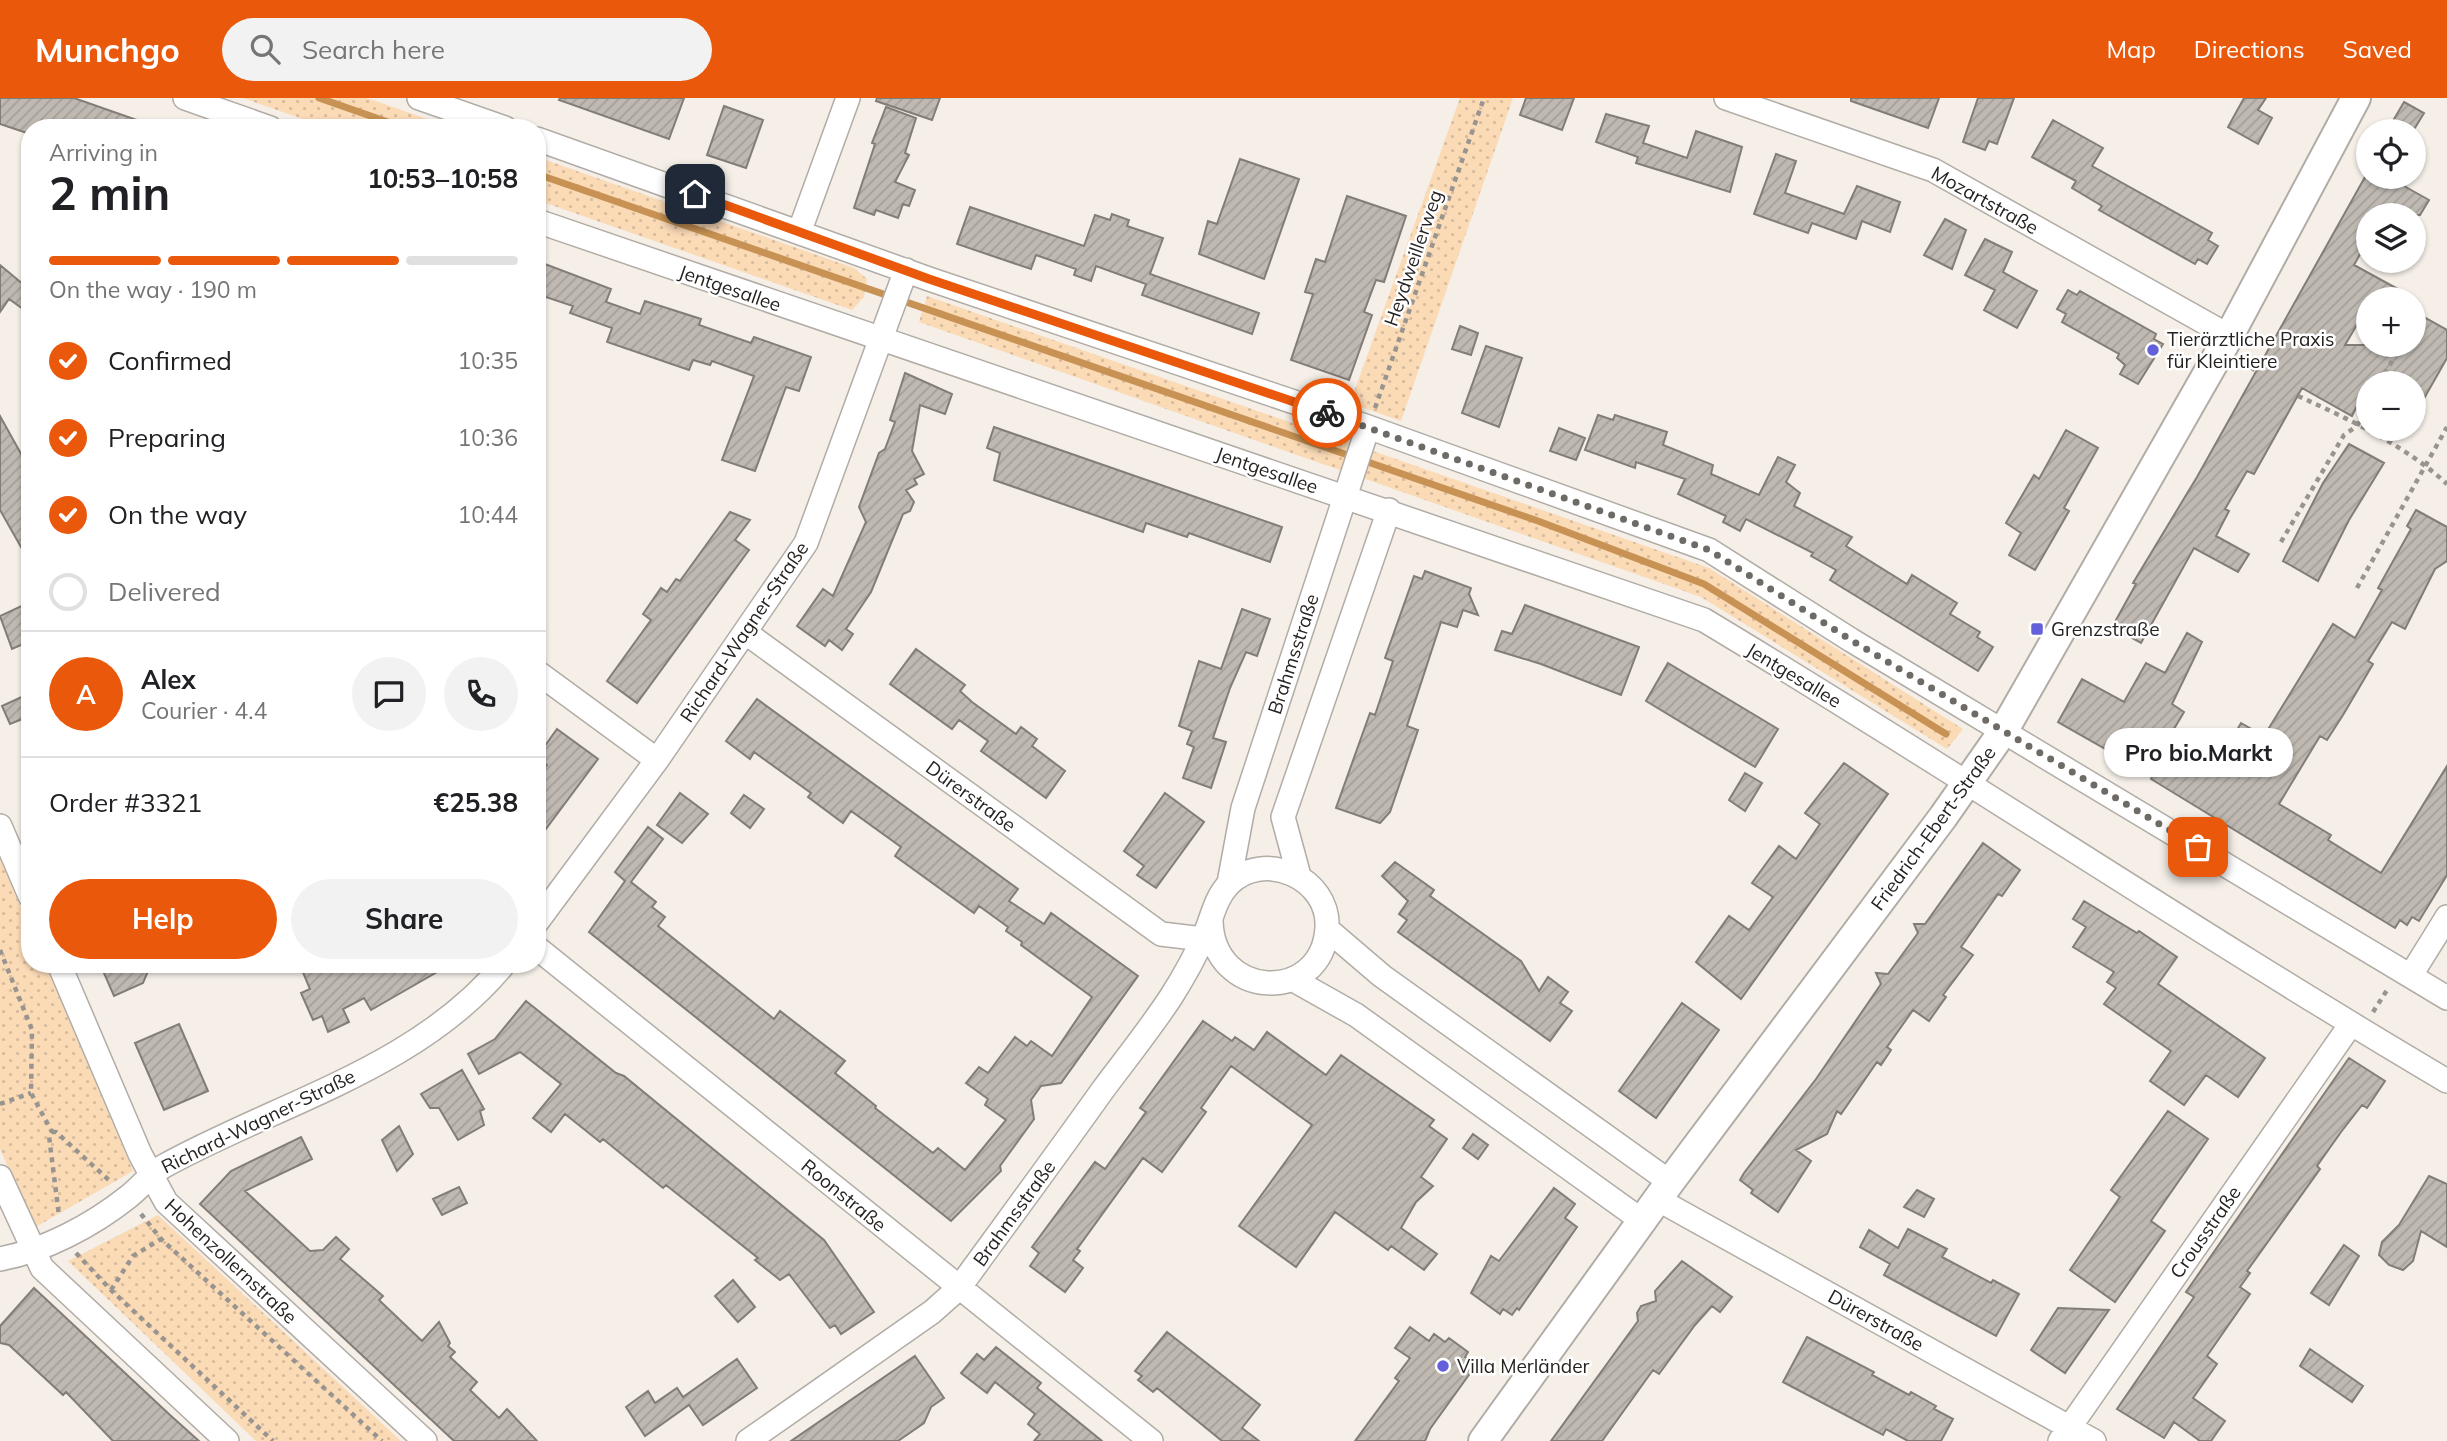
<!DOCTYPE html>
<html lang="en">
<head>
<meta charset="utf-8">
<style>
  body { margin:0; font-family:Mulish,sans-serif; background:#f2f2f2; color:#202124; height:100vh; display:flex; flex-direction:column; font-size:26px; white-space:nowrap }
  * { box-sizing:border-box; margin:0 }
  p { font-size:23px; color:#757577 }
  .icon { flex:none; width:38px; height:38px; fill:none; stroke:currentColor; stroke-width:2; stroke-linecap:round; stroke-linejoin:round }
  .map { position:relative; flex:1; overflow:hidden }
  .panel { position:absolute; left:21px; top:21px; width:525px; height:854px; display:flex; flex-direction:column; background:#fff; border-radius:28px; box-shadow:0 2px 5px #0004 }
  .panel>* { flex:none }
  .controls { position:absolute; left:2356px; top:21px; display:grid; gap:14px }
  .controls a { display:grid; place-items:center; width:70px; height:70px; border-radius:50%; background:#fff; box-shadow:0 2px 5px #0004; font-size:35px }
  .pin { position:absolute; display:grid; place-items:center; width:60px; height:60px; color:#fff; margin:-30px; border-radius:14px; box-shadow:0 4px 10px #0006 }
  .courier { position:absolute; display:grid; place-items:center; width:70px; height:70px; margin:-35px; border:5px solid #ea580c; border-radius:50%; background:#fff; color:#222; box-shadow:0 2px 9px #0007 }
  .bubble { position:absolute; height:49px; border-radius:24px; background:#fff; box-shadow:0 2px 5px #0004; font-size:23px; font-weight:700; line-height:49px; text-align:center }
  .headline em { font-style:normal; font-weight:700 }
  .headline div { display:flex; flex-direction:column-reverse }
  .headline { display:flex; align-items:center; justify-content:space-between; height:119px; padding:0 28px }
  h1 { font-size:46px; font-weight:700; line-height:52px }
  .bar { display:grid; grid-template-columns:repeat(4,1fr); gap:10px 7px; align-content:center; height:84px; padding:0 28px }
  .bar i { height:9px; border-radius:5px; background:#e0e0e0 }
  .bar .active { background:#ea580c }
  .bar p { grid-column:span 4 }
  .line { display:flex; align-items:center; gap:18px; padding:0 28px; border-top:2px solid #e0e0e0 }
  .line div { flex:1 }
  .round { display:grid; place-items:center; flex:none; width:74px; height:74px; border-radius:37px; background:#f2f2f2 }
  ol { padding:0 28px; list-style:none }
  li { display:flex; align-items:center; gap:21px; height:77px }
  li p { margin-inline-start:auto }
  li .icon { padding:7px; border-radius:50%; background:#ea580c; color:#fff; stroke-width:4 }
  li:last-child { color:#757577 }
  li i { width:38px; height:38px; border:4px solid #e0e0e0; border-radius:50% }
  .cta { display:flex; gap:14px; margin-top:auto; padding:14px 28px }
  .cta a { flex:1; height:80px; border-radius:42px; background:#ea580c; color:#fff; font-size:28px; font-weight:700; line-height:80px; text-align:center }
  .cta a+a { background:#f2f2f2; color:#202124 }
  header { display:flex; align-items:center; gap:42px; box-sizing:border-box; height:98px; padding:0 35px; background:#ea580c; color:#fff }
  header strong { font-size:33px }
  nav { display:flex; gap:38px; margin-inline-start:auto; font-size:24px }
  .search { width:490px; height:63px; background:#f2f2f2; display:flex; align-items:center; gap:18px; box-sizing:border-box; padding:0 24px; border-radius:38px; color:#757577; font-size:26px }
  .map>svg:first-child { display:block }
  .grass { fill:url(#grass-dots) }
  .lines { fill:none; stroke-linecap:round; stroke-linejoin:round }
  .stream { stroke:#c79253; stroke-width:7 }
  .building { fill:url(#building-hatch); stroke:#827d77; stroke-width:2 }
  .minor-casing { stroke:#b2aca6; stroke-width:26 }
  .tertiary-casing { stroke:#b2aca6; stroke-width:32 }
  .path { stroke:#98948f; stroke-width:4.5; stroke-dasharray:5 5; stroke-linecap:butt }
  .minor { stroke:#fff; stroke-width:23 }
  .tertiary { stroke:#fff; stroke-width:28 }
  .done { stroke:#6e6a66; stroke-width:7; stroke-dasharray:0 12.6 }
  .route { stroke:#ea580c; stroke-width:9 }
  .poi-dot { fill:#6360d9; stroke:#fff; stroke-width:2.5 }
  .labels { text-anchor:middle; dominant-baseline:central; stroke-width:5; stroke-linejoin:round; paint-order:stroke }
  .street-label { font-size:19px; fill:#252220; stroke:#fff }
  .poi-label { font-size:19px; fill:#252220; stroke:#fff; text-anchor:start }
</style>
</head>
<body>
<header>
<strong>Munchgo</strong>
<div class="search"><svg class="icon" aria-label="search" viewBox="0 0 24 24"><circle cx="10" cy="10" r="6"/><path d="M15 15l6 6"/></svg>Search here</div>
<nav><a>Map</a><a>Directions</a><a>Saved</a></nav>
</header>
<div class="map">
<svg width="2447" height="1343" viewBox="0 0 2447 1343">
  <defs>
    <pattern id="grass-dots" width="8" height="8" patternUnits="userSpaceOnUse" patternTransform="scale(1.75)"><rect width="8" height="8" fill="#fbdab6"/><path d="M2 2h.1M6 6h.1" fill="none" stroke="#d7bb9c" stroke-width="1.8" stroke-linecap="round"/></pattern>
    <pattern id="building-hatch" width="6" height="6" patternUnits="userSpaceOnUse" patternTransform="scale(1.75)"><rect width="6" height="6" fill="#bfb9b2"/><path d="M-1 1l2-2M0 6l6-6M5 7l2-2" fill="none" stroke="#a49f99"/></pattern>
  </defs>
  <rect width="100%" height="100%" fill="#f5efe8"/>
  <!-- grass -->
  <path class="grass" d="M243,0H367L453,30H328Z
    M1460,0H1513L1401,323L1350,305Z
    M537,59L854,170L867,181L864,199L852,212L537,102Z
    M927,198L1709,470L1963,631L1947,651L1701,499L919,224Z
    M0,761L30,831V866H45L133,1073L34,1130L0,1051Z
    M158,1117L401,1343H256L68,1163Z"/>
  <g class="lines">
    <!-- stream -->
    <path class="stream" d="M319,0L405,30
      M537,76L1538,423L1704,486L1946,636"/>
  </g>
  <!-- building -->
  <path class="building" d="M0,0H74L151,27V30H30V36L0,26Z
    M560,0H684L669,41L559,2Z
    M877,0H940L932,22L876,3Z
    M1526,0H1574L1562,32L1520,17Z
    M1851,0H1939L1928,30L1851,3Z
    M1978,0H2014L1997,46L1989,43L1985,52L1963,44Z
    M2244,0H2266L2258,12L2272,20L2258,46L2228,29Z
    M2404,4L2424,15L2413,33H2387Z
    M724,8L763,22L746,70L707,57Z
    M886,9L916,20L905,55L909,57L895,84L915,92L909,108L903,106L898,120L876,112L874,117L854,110L875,46L872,45Z
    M1606,16L1649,28L1643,45L1687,60L1696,33L1742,49L1730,94L1636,65L1638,59L1596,44Z
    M2053,22L2103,50L2092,68L2212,135L2208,142L2218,148L2207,166L2198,161L2195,166L2099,112L2102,108L2072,90L2076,83L2032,59Z
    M1776,56L1796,63L1785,95L1844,116L1857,88L1900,104L1890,134L1862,123L1856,141L1812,125L1808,135L1754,116Z
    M1240,61L1299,81L1264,181L1199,156L1208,123L1217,126Z
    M2365,79H2410L2404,88L2429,102L2420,117H2400L2391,112L2388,117H2368V142L2354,167L2416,201H2368V208L2345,247H2413V213L2447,232V260L2413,320V285H2368L2352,318L2302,290L2254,376L2247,373L2225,411L2229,413L2216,438L2249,456L2238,474L2194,450L2141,545L2112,529L2136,486L2133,485L2197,379Z
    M1347,98L1406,118L1384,184L1376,182L1364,214L1372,217L1349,282L1291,262L1313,196L1305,194L1316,161L1325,164Z
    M970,109L1084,148L1095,117L1110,122L1112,116L1129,122L1127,128L1163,140L1150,176L1259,215L1252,236L1142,197L1146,186L1096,168L1091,183L1074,177L1076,171L1036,157L1031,171L957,146Z
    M1945,121L1966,132L1952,171L1924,157Z
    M1985,141L2012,154L2003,174L2037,193L2017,230L1984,212L1995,192L1965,177Z
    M537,163L611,191L606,204L640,216L645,203L701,221L699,227L751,245L754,239L811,259L799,293L786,289L755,373L722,362L754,278L712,263L710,267L693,262L689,272L607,244L612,230L570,215L573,208L537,196Z
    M0,167L30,192V216L9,201L0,214Z
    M2068,192L2077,197L2080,193L2156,236L2154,241L2163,246L2138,286L2120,276L2125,267L2117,260L2119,256L2062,224L2066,216L2057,211Z
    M1460,228L1478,235L1471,257L1452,251Z
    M1486,248L1522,260L1499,329L1462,315Z
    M905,275L952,296L945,316L920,307L912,353L924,376L914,381L917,386L906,392L914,404L910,413L903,416L871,494L846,531L853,536L842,552L829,542L825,548L797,528L823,491L833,498L866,424L859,409L879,355L885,351L895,324L890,322Z
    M1598,317L1613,322L1615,317L1667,334L1663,347L1713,367L1711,376L1759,397L1778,359L1795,367L1786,384L1800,395L1794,408L1852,439L1846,448L1907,486L1912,477L1957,505L1950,516L1980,534L1977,539L1993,549L1978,573L1830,482L1836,472L1811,458L1813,455L1746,421L1740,433L1723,424L1726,418L1678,396L1685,381L1636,364L1635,370L1585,352Z
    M0,318L30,372V465L0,412Z
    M994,329L1282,429L1270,464L1189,435L1187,439L1146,425L1143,434L994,382L1000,355L987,350Z
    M1559,330L1585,340L1576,362L1550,353Z
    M2066,332L2098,350L2064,410L2069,413L2035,472L2009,457L2021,435L2006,425L2034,377L2039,381Z
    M2349,346L2384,365L2349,422L2318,483L2283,463L2323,385Z
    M2416,412L2447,429V463L2435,471L2405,531L2392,524L2368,563L2373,566L2343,617L2327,642L2320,638L2279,706L2331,737L2328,742L2381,775L2447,668V777L2419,823L2412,819L2407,827L2400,822L2395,830L2151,681L2157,669L2120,649L2116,657L2058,624L2082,581L2124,604L2146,565L2165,575L2187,535L2202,544L2172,606L2184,614L2171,636L2218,665L2241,625L2264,638L2333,526L2355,540L2382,492L2378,490L2411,431L2407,428Z
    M730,414L750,422L735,442L749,452L637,605L607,583L651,522L643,516L661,490L667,494L676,481L680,483Z
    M1425,473L1471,490L1469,496L1478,517L1463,512L1457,529L1441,524L1407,628L1418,632L1390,714L1380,725L1336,710L1370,615L1375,617L1393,563L1385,560L1414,478L1422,481Z
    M30,504V543L12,551L0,518Z
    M1525,507L1639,549L1621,597L1541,566L1495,552L1502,533L1512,536Z
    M1242,511L1270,521L1257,558L1246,554L1230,590L1213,640L1226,644L1211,690L1183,680L1194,649L1187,646L1192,633L1179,628L1199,563L1221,571Z
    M916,551L965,587L960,593L972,604L1016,636L1021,629L1037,641L1032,648L1065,673L1046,700L981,653L988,643L959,622L952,631L890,586Z
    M1668,565L1778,631L1755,669L1646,603Z
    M30,595V618L10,626L2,608Z
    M757,601L1018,791L1009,803L1044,826L1051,815L1138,878L1061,985L1041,988L1031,1002L1034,1021L1000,1068L1001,1073L951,1123L589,834L625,783L615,774L648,729L663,741L631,784L656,804L652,809L665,819L658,828L774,921L780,913L845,963L835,975L876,1008L875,1010L933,1055L938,1050L965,1072L1006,1022L985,1007L988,1001L966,985L979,969L988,975L1015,939L1027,948L1031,943L1052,958L1092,899L1021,847L1022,844L1006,833L1008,829L979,808L974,815L895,758L901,749L851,713L843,725L808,699L811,695L754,654L750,661L726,643Z
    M557,631L598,661L537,743V680L547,667L537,659Z
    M1844,665L1888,696L1741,901L1696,864L1729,818L1749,832L1773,799L1752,785L1779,748L1796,761L1820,726L1805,715Z
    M1745,675L1762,685L1745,713L1729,702Z
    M680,695L708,716L682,745L657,727Z
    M1165,695L1204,724L1156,790L1137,777L1144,768L1124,753Z
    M744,697L764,711L750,730L731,715Z
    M1983,745L2020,772L2002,798L1998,796L1961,849L1973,857L1943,897L1946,899L1929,923L1913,912L1887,949L1891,952L1881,967L1877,964L1841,1016L1837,1013L1827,1036L1796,1052L1811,1063L1778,1114L1751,1095L1753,1092L1740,1082L1744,1075L1816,981L1881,886L1876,875L1888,876L1918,835L1914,826H1925Z
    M1395,764L1434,792L1430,798L1521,863L1539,893L1548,879L1568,894L1560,905L1572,913L1550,943L1398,834L1407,822L1399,816L1408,803L1382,778Z
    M2084,803L2137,835L2139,833L2177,859L2158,886L2265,960L2238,999L2206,977L2184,1007L2150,983L2171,953L2104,906L2116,890L2107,884L2114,874L2073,849L2086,829L2073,821Z
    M100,866H151L143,885L114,898Z
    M315,866H451L371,912L364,900L343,911L349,924L328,934L322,918L313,922L301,895L310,891L302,872Z
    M526,903L616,975L624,978L824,1142L874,1214L841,1236L835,1227L830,1230L789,1176L780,1182L755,1162L758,1160L666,1087L663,1090L603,1041L600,1044L565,1016L551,1034L533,1020L561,986L520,954L479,976L468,956L495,941Z
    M1682,905L1719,932L1656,1020L1619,993Z
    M1203,923L1232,943L1235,939L1254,952L1267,934L1326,977L1341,957L1434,1022L1429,1028L1447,1041L1421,1079L1433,1088L1416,1104L1401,1130L1437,1156L1424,1172L1391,1148L1388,1152L1335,1114L1296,1169L1239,1128L1312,1027L1231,968L1201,1010L1206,1014L1162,1074L1143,1060L1077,1151L1080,1153L1073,1162L1083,1170L1065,1194L1030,1168L1039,1155L1032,1149L1095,1064L1105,1071L1146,1014L1140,1010Z
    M179,926L208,993L164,1012L135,945Z
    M2349,960L2385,983L2367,1010L2362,1007L2341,1034L2317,1068L2320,1071L2247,1173L2250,1175L2240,1189L2250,1196L2207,1258L2217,1266L2193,1300L2225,1323L2211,1343H2200L2174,1324L2164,1340L2117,1311L2194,1199L2186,1194Z
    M462,972L484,1011L480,1013L484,1027L458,1042L439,1010H430L421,996Z
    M2168,1013L2208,1041L2151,1123L2165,1133L2115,1204L2070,1172L2120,1099L2111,1092Z
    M399,1028L413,1056L397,1073L382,1042Z
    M1473,1036L1488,1047L1478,1061L1463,1050Z
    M301,1039L312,1061L245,1093L310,1153L323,1152L336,1139L349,1151L340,1161L383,1198L379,1202L422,1243L439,1224L450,1245L448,1248L455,1254L450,1259L477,1284L470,1292L499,1320L507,1311L537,1343H454L200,1106L231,1073Z
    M2429,1078L2447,1086V1149L2421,1133L2413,1163L2403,1172L2389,1167L2379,1157L2382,1144L2399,1127Z
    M459,1089L467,1105L442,1117L433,1101Z
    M1554,1090L1575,1106L1565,1120L1577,1129L1519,1212L1517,1210L1512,1217L1503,1211L1500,1216L1471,1195L1491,1158L1499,1163Z
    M1917,1092L1934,1101L1924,1119L1904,1109Z
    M1908,1131L1947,1151L1942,1159L1991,1185L1993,1182L2019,1196L1996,1238L1884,1177L1890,1166L1860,1149L1869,1132L1898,1150Z
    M2344,1147L2359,1158L2329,1207L2311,1195Z
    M1682,1163L1732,1199L1720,1214L1712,1208L1695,1227L1659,1276L1653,1272L1602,1343H1551L1638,1223L1637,1215L1641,1208L1656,1203L1655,1193Z
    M733,1182L755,1209L738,1224L715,1198Z
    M34,1190L170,1317L199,1343H113L66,1294L63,1297L9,1247L0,1245V1228Z
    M2058,1210L2109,1212L2065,1275L2031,1252Z
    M1410,1229L1429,1243L1434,1236L1445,1244L1449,1240L1468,1254L1465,1259L1476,1267L1430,1331L1425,1343H1355L1399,1283L1395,1280L1410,1260L1395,1250Z
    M1167,1234L1260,1307L1242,1330L1259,1343H1222L1157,1290L1153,1294L1138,1282L1142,1278L1135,1273Z
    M1807,1239L1874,1274L1872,1277L1909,1297L1911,1294L1936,1308L1934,1311L1953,1321L1941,1343H1908L1886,1331L1883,1337L1783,1284Z
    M996,1249L1041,1285L1037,1290L1102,1343H1034L1040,1336L1028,1326L1035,1316L995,1284L987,1295L961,1275L977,1256L984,1262Z
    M2310,1251L2363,1288L2352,1304L2300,1268Z
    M915,1258L944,1300L931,1309L924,1325L898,1343H791Z
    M737,1261L757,1290L703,1327L689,1307L645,1338L626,1309L648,1293L655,1305L677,1290L683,1299Z"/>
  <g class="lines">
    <!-- minor casing -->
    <g class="minor-casing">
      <path id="minor" d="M185,0L270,30
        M419,0L505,30
        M1726,0L1933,72L2229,238
        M537,41L929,181L1368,329L1709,452L1851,542L2447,900
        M537,123L1704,522C1954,672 2196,835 2447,983
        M800,132L848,0
        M746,535L1161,836L1203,841
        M537,574L657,662
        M0,728L30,798
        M1299,778L1283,719L1389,412
        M1229,785L1243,710L1368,329
        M537,824L657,662L806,445L906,172
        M1327,831L1382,878L1670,1084
        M537,850L1151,1343
        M59,866L140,1056L166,1104L425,1343
        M2411,877L2447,819
        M1292,881L1356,917L1644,1124
        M0,1079L42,1170L227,1343
        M1657,1101L2094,1343
        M0,1161C44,1153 93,1127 128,1099C141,1089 150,1076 164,1068C278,1005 419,970 504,866
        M748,1343L932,1214L959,1190C1007,1124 1055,1059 1102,993C1125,962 1150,931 1171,899C1183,880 1195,859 1204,838C1212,821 1215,800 1229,786C1264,751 1330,780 1327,830C1322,907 1212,902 1211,822
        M2060,1343L2351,926"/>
    </g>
    <!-- tertiary casing -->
    <g class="tertiary-casing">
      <path id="tertiary" d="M1483,1343L1670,1084L1943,719L2004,632L2229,238L2356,0"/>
    </g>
    <!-- path -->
    <path class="path" d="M2243,263L2256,273
      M2380,285L2401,247
      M2298,298C2349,321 2406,348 2447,386
      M1375,310L1484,0
      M2281,444L2344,337L2357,328L2368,309
      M2357,490L2447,329
      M0,852L32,932L31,995L52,1034L49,1038L59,1118
      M2373,914L2389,889
      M0,1006L31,995
      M52,1034H56L111,1084
      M141,1116L161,1141L382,1343
      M76,1155L111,1192L273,1343
      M111,1192L133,1158L161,1141"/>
    <!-- minor -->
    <use href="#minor" class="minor"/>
    <!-- tertiary -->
    <use href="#tertiary" class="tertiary"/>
  </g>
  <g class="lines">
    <!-- done -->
    <path class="done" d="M1327,315L1709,452L1851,542L2198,749"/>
    <!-- route -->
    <path class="route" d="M695,96L929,181L1327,315"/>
  </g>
  <!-- markers -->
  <g class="poi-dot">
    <circle cx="2153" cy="252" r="7"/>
    <rect x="2030" y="524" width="14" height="14" rx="3.5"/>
    <circle cx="1443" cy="1268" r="7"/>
  </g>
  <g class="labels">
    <!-- street labels -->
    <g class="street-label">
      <text transform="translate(1985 102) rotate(29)">Mozartstraße</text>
      <text transform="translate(1413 160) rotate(-71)">Heydweillerweg</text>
      <text transform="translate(730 190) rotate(19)">Jentgesallee</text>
      <text transform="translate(1267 372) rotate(19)">Jentgesallee</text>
      <text transform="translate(744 534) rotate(-56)">Richard-Wagner-Straße</text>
      <text transform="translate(1293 556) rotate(-72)">Brahmsstraße</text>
      <text transform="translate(1794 577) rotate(31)">Jentgesallee</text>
      <text transform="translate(971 698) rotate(36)">Dürerstraße</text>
      <text transform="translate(1933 730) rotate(-54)">Friedrich-Ebert-Straße</text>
      <text transform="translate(258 1023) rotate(-26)">Richard-Wagner-Straße</text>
      <text transform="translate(844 1097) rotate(39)">Roonstraße</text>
      <text transform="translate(1014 1115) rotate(-54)">Brahmsstraße</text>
      <text transform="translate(2205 1134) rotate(-55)">Crousstraße</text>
      <text transform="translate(231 1163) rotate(43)">Hohenzollernstraße</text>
      <text transform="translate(1876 1222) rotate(29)">Dürerstraße</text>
    </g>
    <!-- poi labels -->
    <g class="poi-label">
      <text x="2167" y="241">Tierärztliche Praxis<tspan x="2167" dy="22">für Kleintiere</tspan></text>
      <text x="2051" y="531">Grenzstraße</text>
      <text x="1457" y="1268">Villa Merländer</text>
    </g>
  </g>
</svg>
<div class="controls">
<a><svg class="icon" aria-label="locate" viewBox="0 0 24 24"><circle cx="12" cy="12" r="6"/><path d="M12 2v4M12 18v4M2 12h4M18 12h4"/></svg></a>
<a><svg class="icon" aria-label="layers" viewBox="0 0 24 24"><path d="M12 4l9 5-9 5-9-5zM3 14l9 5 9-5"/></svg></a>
<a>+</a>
<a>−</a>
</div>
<div class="pin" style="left:2198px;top:749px;background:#ea580c"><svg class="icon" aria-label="bag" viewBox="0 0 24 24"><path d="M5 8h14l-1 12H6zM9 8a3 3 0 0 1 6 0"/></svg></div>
<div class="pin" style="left:695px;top:96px;background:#1f2937"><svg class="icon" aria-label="home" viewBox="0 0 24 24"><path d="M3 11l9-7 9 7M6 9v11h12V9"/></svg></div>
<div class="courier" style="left:1327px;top:315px"><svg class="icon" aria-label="bike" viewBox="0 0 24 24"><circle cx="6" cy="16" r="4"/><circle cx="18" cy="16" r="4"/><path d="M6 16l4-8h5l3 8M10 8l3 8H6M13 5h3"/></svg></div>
<div class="bubble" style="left:2104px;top:630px;width:189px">Pro bio.Markt</div>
<section class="panel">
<div class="headline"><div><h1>2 min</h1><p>Arriving in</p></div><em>10:53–10:58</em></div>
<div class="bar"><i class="active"></i><i class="active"></i><i class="active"></i><i></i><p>On the way · 190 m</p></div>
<ol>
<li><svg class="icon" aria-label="check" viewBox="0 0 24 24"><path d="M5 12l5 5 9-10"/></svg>Confirmed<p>10:35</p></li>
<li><svg class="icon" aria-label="check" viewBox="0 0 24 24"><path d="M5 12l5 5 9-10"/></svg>Preparing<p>10:36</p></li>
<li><svg class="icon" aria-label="check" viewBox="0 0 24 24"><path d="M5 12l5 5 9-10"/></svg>On the way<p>10:44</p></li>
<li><i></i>Delivered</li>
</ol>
<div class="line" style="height:126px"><b class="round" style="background:#ea580c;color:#fff">A</b><div><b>Alex</b><p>Courier · 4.4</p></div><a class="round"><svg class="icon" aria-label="chat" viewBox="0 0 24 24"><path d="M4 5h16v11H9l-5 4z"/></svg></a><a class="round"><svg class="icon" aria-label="phone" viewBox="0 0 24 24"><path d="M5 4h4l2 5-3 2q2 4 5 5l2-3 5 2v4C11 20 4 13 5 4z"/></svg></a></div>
<div class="line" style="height:91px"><div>Order #3321</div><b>€25.38</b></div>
<div class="cta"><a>Help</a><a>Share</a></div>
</section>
</div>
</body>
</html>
